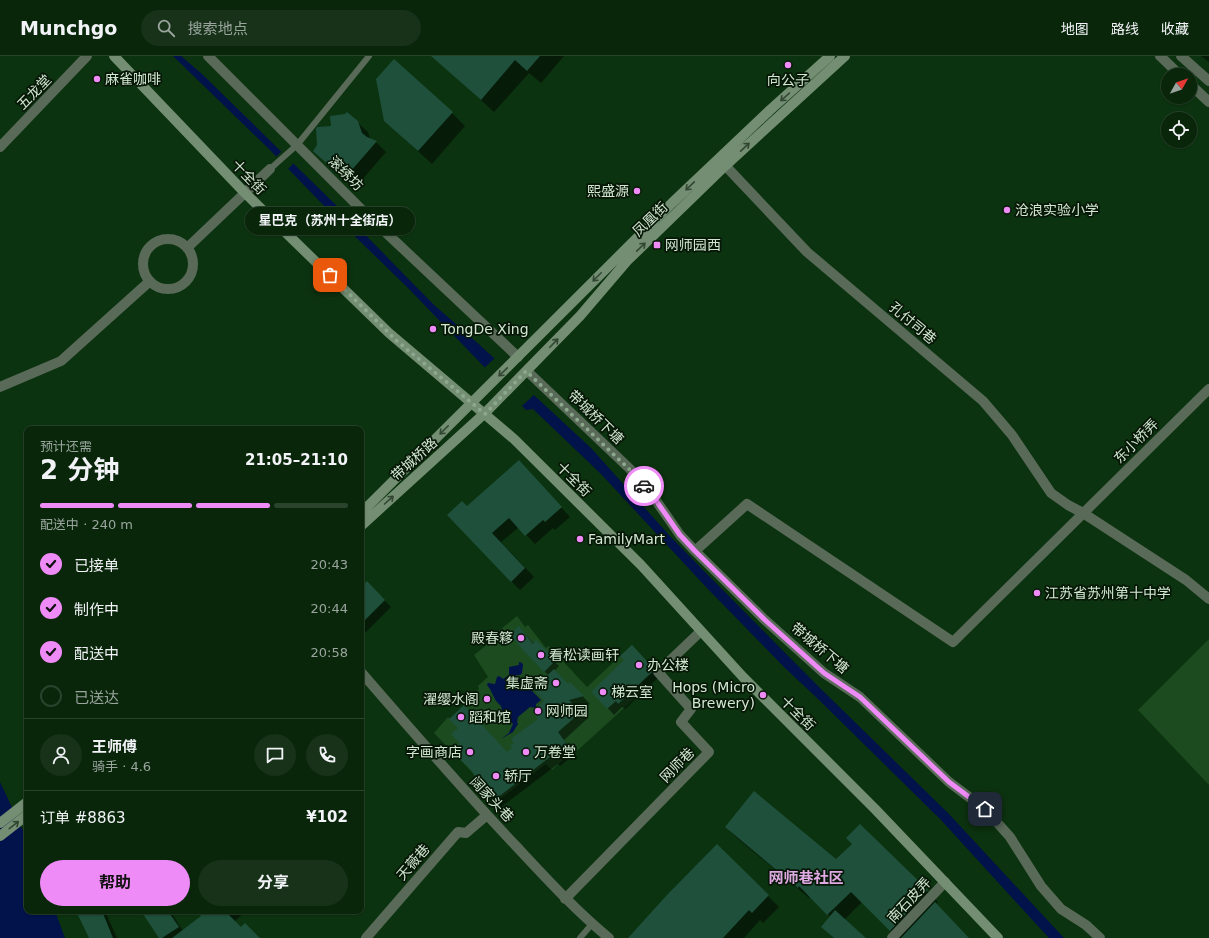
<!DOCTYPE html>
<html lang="zh">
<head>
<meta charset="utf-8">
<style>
  body { margin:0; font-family:"DejaVu Sans","Noto Sans SC",sans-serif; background:#173219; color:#f1f3f6; height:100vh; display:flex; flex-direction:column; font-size:15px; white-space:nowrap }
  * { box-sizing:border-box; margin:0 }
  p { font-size:13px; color:#99a59d }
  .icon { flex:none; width:22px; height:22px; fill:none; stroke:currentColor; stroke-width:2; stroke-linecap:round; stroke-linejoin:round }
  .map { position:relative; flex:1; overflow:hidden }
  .panel { position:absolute; left:24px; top:370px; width:340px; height:488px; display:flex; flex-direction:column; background:#09260b; border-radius:8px; box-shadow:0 1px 3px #0004,0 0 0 1px #29432c }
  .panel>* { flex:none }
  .needle { width:26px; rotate:50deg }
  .fabs { position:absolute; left:1161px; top:12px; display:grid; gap:8px }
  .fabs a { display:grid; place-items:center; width:36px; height:36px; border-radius:50%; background:#09260b; box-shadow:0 1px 3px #0004,0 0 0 1px #29432c; font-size:20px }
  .pin { position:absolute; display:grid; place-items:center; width:34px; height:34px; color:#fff; margin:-17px; border-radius:8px; box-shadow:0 2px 6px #0006 }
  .courier { position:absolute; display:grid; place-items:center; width:40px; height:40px; margin:-20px; border:3px solid #ef8bf7; border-radius:50%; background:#fff; color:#222; box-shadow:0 1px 5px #0007 }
  .bubble { position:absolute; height:28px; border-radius:14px; background:#09260b; box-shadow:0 1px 3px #0004,0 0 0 1px #29432c; font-size:13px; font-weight:700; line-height:28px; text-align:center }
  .headline em { font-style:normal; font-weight:700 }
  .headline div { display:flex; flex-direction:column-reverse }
  .headline { display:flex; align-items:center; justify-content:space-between; height:68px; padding:0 16px }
  h1 { font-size:26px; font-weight:700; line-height:30px }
  .bar { display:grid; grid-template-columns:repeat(4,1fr); gap:6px 4px; align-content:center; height:48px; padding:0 16px }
  .bar i { height:5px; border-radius:3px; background:#29432c }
  .bar .on { background:#ef8bf7 }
  .bar p { grid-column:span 4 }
  .line { display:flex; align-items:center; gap:10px; padding:0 16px; border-top:1px solid #29432c }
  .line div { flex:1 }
  .round { display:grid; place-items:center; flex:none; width:42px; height:42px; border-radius:21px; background:#173219 }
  ol { padding:0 16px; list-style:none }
  li { display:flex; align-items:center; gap:12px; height:44px }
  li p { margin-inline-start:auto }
  li .icon { padding:4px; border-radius:50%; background:#ef8bf7; color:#111; stroke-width:4 }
  li:last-child { color:#99a59d }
  li i { width:22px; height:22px; border:2px solid #29432c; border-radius:50% }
  .action { display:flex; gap:8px; margin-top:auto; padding:8px 16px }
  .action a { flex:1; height:46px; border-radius:24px; background:#ef8bf7; color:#111; font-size:16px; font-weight:700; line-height:46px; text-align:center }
  .action a+a { background:#173219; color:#f1f3f6 }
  header { display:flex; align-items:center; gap:24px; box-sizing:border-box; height:56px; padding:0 20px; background:#09260b; border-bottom:1px solid #29432c }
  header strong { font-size:19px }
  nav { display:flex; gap:22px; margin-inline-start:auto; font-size:14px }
  .search { width:280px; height:36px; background:#173219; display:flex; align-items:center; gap:10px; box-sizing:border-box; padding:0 14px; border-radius:22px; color:#99a59d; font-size:15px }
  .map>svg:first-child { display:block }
  .green { fill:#1c4b1f }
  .water { fill:#02124b }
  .pier { fill:#0c330f }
  .shadow { fill:#0007 }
  .building { fill:#1e503c }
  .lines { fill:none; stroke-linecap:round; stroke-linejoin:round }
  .service { stroke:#596a59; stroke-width:6 }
  .minor { stroke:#596a59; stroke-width:10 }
  .tertiary { stroke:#596a59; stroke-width:10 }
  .secondary { stroke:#738e73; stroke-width:10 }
  .oneway { stroke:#324732 }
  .done { stroke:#8ca88d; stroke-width:4; stroke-dasharray:0 7.2 }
  .route { stroke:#ef8bf7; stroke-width:5 }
  .poi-dot { fill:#ef8bf7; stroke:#071707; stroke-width:1.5 }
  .labels { text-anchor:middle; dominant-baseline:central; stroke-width:3.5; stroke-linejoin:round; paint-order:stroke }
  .poi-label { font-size:14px; fill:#d1e7d1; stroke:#071707; text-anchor:start }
  .street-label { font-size:14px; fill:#d1e7d1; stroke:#071707 }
  .neighbourhood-label { font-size:15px; font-weight:bold; fill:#dfa9e3; stroke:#071707 }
</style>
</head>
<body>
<header>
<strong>Munchgo</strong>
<div class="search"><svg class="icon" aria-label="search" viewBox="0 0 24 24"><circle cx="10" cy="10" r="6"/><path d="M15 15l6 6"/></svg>搜索地点</div>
<nav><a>地图</a><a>路线</a><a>收藏</a></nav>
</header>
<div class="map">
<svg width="1209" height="882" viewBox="0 0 1209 882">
  <rect width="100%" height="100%" fill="#0c330f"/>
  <!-- green -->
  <path class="green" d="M517,560L525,571L528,569L546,592L549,590L587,631L632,589L655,614L641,627L646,632L567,704L565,702L552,714L546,708L495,747L471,715L434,677L448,661L450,663L463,650V648L479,633L478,630L488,621L474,599L498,580L496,577Z
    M1209,583V729L1138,654Z"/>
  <!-- water -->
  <path class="water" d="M173,0H181L202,18L342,155L433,248L482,291L591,392L669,479L700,511L822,634L949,758L1064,882H1049L941,764L816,641L785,612L706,531L601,418L533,353L526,354L408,232L331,157L268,92Z
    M519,606L522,607L523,609L522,617L520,619H516L517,622H524L533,636L541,644L536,648V652L530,651L518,661L517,666L518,668L513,676L501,683L509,677L513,668L502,654L501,650L496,645L490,633L487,629L488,627L495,628L497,621L499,620L503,623L509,619V611L519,609Z
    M0,726L27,783V855H55L65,882H0Z"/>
  <!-- pier -->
  <path class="pier" d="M283,94L295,106L287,114L275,102Z
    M496,301L535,338L522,350L483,313Z"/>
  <!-- shadow -->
  <path class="shadow" d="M442,0H564L541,27L529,17L494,56L438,5Z
    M1201,0H1209V6Z
    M452,57L465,70L432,108L384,64Z
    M357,66L368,76L370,83L376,86L386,96L355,132L324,104Z
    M528,415L570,461L555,474L553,472L535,488L519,471L501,486L534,521L520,534L511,525L467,451Z
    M367,527L391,551L361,581V533Z
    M519,571L534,588L536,586L559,610L554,615L568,629L577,634L590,648L575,651L587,663L564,684L575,698L560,710L558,708L501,751L494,744L539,663L546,645L549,620L522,592Z
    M632,591L659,619L657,623L625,653L622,651L614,659L593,636L625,604Z
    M860,769L938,846L936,848L968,882H898L862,846L844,864L865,882H834L822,871L831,861L810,840L809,842L737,782L726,771L836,804L853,788Z
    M717,790L779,851L763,867L760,864L744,882H638Z
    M78,855H105L117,882H91Z
    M142,855H176L172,858L183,875L202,860L197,855H246L234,866L241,873L259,882H160Z"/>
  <!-- building -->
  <path class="building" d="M431,0H540L527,15L515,4L481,44Z
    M394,3L453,56L418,95L384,65L376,23Z
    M347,56L358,65L362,77L367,81L377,85L344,123L313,95L317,89L316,73L317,71L331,70L330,60L345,58Z
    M519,404L562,451L545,466L543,464L525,480L509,462L492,477L525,512L511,526L447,459L462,445L467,450Z
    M367,525L385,544L361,568V531Z
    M519,570L533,588L536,584L556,604L544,616L522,593L510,578Z
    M632,589L653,612L652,616L618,648L616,645L607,653L591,636L624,604L620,600Z
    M554,613L568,628L570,626L584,640L569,644L581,656L558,676L569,691L552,703L550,701L493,745L471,714L452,695L460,687L451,678L458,672L449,663L464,649L507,696L512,692L510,689L513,688L512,682L538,663L532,655L544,645L533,633Z
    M754,735L836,803L852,788L846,782L860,768L928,834L890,875L851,836L827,859L799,830L798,832L725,771Z
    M717,788L769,839L752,857L749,854L723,882H628L667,839Z
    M935,846L969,882H901Z
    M835,854L866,882H834L821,871Z
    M76,855H102L113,882H89Z
    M141,855H168L179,871L162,882H159Z
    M196,855H225L241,871L245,867L260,882H172L201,860Z"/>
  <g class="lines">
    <!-- service -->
    <path class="service" d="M270,113L297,89L369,0
      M580,882L592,868"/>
    <!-- minor -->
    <path class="minor" d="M208,0L363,155L518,301
      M0,91L87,0
      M720,104L807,196L983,345L1012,379L1051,437L1068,449L1083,457L1186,524L1209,543
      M143 208a25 25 0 1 1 50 0a25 25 0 1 1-50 0Z
      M187,192L270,113
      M527,315L630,413L655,443L680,479L695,495L765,564L824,617L860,641L949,726L985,753L1010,781L1041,830L1061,853L1086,869L1100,882
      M0,331L61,305L150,225
      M695,495L747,448L953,586L1209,333
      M361,616C412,675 463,734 516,790C546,822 575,854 609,882
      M565,843L709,696L681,666L691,653L658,616L700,576
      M366,882L458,776L466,777L487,759
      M892,882L945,826"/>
    <!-- tertiary -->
    <path class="tertiary" d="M1160,0L1180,19
      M1181,0L1209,25
      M1190,28L1209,46"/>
    <!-- secondary -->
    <path class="secondary" d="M114,0L245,137L389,277L514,383L641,509L743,621L875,753L998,882
      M361,457L672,147L770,54L830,0
      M361,470L485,357L580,260L627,205L725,110L845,0
      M0,767L27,746
      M0,780L27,759"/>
  </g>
  <!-- one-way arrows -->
  <defs><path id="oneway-shaft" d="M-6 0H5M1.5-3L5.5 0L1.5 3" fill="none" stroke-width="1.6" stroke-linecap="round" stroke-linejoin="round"/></defs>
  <g class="oneway">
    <use href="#oneway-shaft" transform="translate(785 41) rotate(138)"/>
    <use href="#oneway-shaft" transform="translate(745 91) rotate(-43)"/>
    <use href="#oneway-shaft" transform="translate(690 130) rotate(136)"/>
    <use href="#oneway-shaft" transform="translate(641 191) rotate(-44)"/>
    <use href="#oneway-shaft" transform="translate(597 221) rotate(135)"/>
    <use href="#oneway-shaft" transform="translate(554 287) rotate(-46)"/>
    <use href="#oneway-shaft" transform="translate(503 316) rotate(136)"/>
    <use href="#oneway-shaft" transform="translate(444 374) rotate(135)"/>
    <use href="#oneway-shaft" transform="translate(389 444) rotate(-42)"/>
    <use href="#oneway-shaft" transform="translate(14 769) rotate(-38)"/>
  </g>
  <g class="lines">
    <!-- done -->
    <path class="done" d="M330,219L397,285L485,358L526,315L630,414L644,430"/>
    <!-- route -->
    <path class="route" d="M644,430L655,443L680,479L695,495L765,564L824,617L860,641L949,726L985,753"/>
  </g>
  <!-- markers -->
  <g class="poi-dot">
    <circle cx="788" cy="9" r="4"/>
    <circle cx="97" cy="23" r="4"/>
    <circle cx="637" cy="135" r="4"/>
    <circle cx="1007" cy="154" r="4"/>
    <rect x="653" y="185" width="8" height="8" rx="2"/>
    <circle cx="433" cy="273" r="4"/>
    <circle cx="580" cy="483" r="4"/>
    <circle cx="1037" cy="537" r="4"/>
    <circle cx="521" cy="582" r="4"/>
    <circle cx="541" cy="599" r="4"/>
    <circle cx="639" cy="609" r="4"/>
    <circle cx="556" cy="627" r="4"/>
    <circle cx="603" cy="636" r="4"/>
    <circle cx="763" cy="639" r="4"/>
    <circle cx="487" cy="643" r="4"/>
    <circle cx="538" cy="655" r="4"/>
    <circle cx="461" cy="661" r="4"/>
    <circle cx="470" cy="696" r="4"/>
    <circle cx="526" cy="696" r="4"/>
    <circle cx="496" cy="720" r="4"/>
  </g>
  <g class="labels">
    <!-- poi labels -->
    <g class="poi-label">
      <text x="105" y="23">麻雀咖啡</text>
      <text x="788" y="24" text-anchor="middle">向公子</text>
      <text x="629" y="135" text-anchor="end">熙盛源</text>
      <text x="1015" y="154">沧浪实验小学</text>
      <text x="665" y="189">网师园西</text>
      <text x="441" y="273">TongDe Xing</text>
      <text x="588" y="483">FamilyMart</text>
      <text x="1045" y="537">江苏省苏州第十中学</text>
      <text x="513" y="582" text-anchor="end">殿春簃</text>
      <text x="549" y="599">看松读画轩</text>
      <text x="647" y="609">办公楼</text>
      <text x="548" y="627" text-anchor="end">集虚斋</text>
      <text x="755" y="631" text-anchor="end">Hops (Micro<tspan x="755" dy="16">Brewery)</tspan></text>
      <text x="611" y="636">梯云室</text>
      <text x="479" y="643" text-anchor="end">濯缨水阁</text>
      <text x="546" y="655">网师园</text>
      <text x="469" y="661">蹈和馆</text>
      <text x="462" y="696" text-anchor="end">字画商店</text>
      <text x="534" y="696">万卷堂</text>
      <text x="504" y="720">轿厅</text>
    </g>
    <!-- street labels -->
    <g class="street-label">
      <text transform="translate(34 36) rotate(-46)">五龙堂</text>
      <text transform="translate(346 117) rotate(45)">滚绣坊</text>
      <text transform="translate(249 121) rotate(46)">十全街</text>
      <text transform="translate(650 163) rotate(-44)">凤凰街</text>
      <text transform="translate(913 267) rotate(40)">孔付司巷</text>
      <text transform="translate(596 361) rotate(44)">带城桥下塘</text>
      <text transform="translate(1136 385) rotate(-45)">东小桥弄</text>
      <text transform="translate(414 403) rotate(-42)">带城桥路</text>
      <text transform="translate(574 423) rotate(45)">十全街</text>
      <text transform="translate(820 592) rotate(40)">带城桥下塘</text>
      <text transform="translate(798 657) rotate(45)">十全街</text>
      <text transform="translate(677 709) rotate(-46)">网师巷</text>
      <text transform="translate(492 743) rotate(47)">阔家头巷</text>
      <text transform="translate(413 806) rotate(-49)">天薇巷</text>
      <text transform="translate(909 844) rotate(-47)">南石皮弄</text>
    </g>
    <!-- neighbourhood labels -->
    <g class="neighbourhood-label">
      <text x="806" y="822">网师巷社区</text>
    </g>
  </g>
</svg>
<div class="fabs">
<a><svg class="needle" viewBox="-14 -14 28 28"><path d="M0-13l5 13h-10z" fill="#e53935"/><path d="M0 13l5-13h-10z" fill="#99a59d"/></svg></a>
<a><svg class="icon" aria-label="locate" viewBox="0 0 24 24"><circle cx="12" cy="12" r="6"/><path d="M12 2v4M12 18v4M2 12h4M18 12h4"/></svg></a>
</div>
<div class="pin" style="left:330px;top:219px;background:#ea580c"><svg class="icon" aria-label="bag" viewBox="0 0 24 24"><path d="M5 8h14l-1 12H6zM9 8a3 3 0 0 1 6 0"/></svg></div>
<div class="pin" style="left:985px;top:753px;background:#1f2937"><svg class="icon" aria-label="home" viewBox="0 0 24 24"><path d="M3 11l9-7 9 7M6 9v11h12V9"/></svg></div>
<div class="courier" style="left:644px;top:430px"><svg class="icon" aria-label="car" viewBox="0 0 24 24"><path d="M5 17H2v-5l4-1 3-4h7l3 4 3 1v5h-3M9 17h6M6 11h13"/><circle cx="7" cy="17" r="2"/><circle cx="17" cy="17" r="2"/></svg></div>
<div class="bubble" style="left:245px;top:151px;width:170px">星巴克（苏州十全街店）</div>
<section class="panel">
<div class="headline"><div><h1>2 分钟</h1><p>预计还需</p></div><em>21:05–21:10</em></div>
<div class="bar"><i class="on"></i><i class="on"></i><i class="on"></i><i></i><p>配送中 · 240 m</p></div>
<ol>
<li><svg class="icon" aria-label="check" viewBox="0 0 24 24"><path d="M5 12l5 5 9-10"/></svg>已接单<p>20:43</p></li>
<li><svg class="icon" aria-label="check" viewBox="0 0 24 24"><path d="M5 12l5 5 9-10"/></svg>制作中<p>20:44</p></li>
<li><svg class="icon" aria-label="check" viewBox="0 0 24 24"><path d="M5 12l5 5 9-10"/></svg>配送中<p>20:58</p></li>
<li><i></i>已送达</li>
</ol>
<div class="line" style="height:72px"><a class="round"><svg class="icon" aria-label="person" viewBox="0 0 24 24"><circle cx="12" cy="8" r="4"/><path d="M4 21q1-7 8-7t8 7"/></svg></a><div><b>王师傅</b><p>骑手 · 4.6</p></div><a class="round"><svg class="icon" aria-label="chat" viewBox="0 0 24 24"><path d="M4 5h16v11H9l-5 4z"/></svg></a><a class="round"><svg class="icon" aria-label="phone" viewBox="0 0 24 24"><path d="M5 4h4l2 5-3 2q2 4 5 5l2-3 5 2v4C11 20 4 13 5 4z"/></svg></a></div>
<div class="line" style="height:52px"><div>订单 #8863</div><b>¥102</b></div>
<div class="action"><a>帮助</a><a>分享</a></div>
</section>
</div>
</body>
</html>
